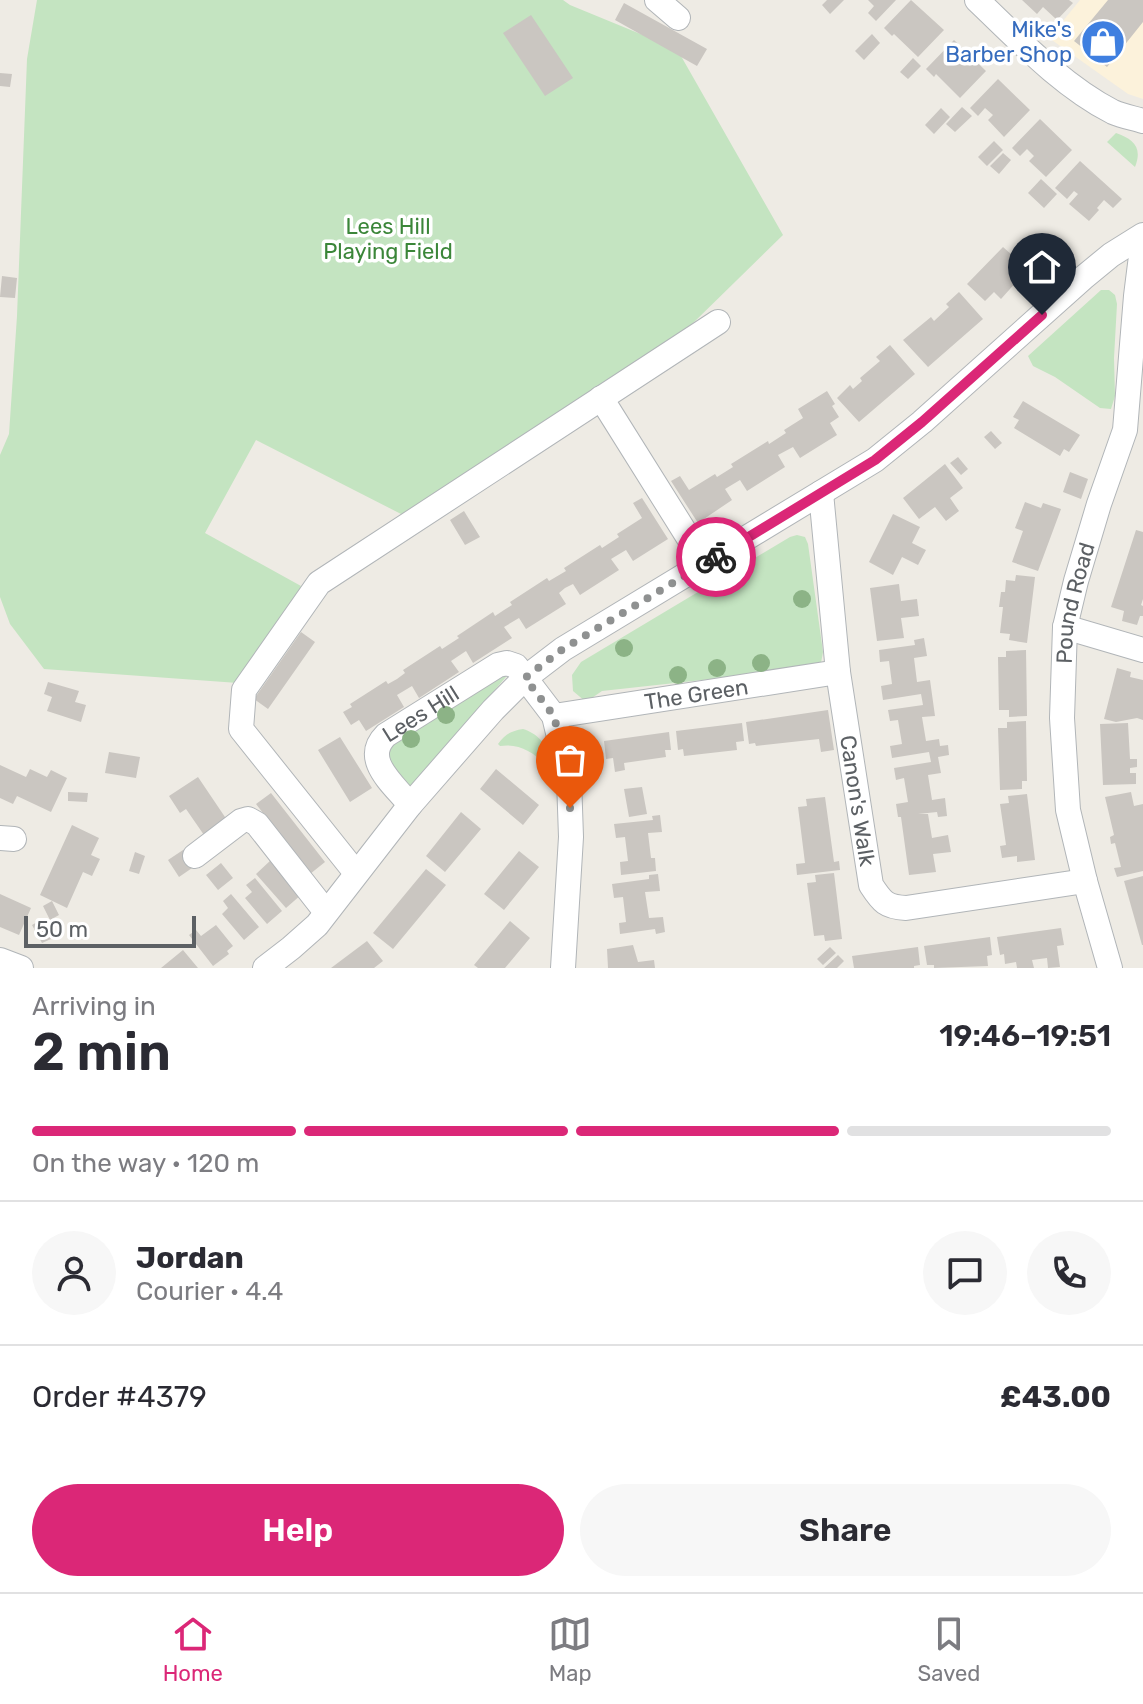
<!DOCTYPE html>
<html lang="en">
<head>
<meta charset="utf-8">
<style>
  body { margin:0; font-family:Rubik,sans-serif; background:#f7f7f7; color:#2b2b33; height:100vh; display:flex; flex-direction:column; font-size:30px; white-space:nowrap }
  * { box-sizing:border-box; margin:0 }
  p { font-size:26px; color:#7c7c81 }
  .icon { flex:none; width:44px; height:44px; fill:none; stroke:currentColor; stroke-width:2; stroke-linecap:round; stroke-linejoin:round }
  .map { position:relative; height:968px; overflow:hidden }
  .side { display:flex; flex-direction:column; background:#fff; flex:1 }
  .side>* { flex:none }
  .scale { position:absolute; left:24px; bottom:20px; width:172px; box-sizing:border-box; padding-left:8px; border:4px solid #5c6064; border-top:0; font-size:22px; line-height:28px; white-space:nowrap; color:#5c6064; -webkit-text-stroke:6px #fff; paint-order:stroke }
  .pin { position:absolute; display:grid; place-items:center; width:68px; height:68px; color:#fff; margin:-82px -34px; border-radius:50% 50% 50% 0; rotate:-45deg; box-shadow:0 0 8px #0007 }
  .pin .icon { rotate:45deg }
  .courier { position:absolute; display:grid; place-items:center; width:80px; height:80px; margin:-40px; border:6px solid #db2777; border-radius:50%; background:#fff; color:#222; box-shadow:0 2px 10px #0007 }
  .head em { font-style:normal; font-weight:600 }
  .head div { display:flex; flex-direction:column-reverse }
  .head { display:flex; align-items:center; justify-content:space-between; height:136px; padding:0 32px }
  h1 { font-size:52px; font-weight:600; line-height:60px }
  .bar { display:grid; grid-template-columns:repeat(4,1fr); gap:12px 8px; align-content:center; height:96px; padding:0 32px }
  .bar i { height:10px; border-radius:6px; background:#e1e1e2 }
  .bar .current { background:#db2777 }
  .bar p { grid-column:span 4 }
  .line { display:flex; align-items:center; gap:20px; padding:0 32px; border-top:2px solid #e1e1e2 }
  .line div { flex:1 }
  .round { display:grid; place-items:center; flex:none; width:84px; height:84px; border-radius:42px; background:#f7f7f7 }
  .button { display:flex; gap:16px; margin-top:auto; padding:16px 32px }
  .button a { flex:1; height:92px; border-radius:48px; background:#db2777; color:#fff; font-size:32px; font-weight:600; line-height:92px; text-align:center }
  .button a+a { background:#f7f7f7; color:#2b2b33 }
  .tabs { display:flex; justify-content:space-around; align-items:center; height:112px; border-top:2px solid #e1e1e2; background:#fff; font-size:22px; color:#7c7c81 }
  .tabs a { display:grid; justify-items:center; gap:4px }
  .tabs .current { color:#db2777 }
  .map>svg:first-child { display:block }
  .commercial { fill:#fcf2db }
  .green { fill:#c4e4c1 }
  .building { fill:#cac6c1 }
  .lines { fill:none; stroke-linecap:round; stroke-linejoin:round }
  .minor-casing { stroke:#b1b5b8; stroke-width:26 }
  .minor { stroke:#fff; stroke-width:24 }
  .tree { fill:#8cb386 }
  .done { stroke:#8f9191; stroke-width:8; stroke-dasharray:0 14.4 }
  .route { stroke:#db2777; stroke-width:10 }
  .labels { text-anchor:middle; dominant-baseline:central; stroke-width:7; stroke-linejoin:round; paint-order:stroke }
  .shop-label { font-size:22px; fill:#366cbe; stroke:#fff; text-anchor:end }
  .park-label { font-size:22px; fill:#3b8639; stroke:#fff }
  .street-label { font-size:22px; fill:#5c6064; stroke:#fff }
</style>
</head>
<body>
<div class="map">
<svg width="1143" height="968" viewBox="0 0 1143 968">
  <rect width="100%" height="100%" fill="#eeebe4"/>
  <!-- commercial -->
  <path class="commercial" d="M1080,0H1143V99L1128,94L1049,38Z"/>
  <!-- green -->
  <path class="green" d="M37,0H563L570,5L677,49L783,235L689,327L403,515L256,440L205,533L301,586L295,599L238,683L44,669L10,624L0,597V455L9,434L17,316L27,59Z
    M1116,133C1133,139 1143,147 1135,167L1107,142Z
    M1101,290H1109L1115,295L1117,304L1114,358L1115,396L1111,409L1100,408L1055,377L1033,366L1028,356Z
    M797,535L805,537L808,544L823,652L821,663L813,668L602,691L586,702L573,691L572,675L581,662L790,537Z
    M511,671L412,786L405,787L385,761L389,742Z
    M523,729C539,734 552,748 546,765C533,752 519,743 500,746L498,744C505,734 511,731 523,729Z"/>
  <!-- building -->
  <path class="building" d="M827,0H844L830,14L822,5Z
    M868,0H896L876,21L868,13L874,6Z
    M911,0L944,30L918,57L894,34L892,36L884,28Z
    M1022,0H1069L1073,3L1057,20L1043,7L1037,14Z
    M1108,0H1143V22L1107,67L1074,41Z
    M624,3L707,49L697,66L615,20Z
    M531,15L573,78L545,96L503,33Z
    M872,34L880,43L864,60L855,51Z
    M954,40L986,71L960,98L936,74L934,77L926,69Z
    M913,58L921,66L908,79L900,72Z
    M0,73L12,74L10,87L0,86Z
    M998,79L1030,110L1004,137L988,120L993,115L985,108L978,116L970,108Z
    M962,107L972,116L955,132L946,124Z
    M941,108L950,117L934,134L925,125Z
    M1040,119L1072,150L1046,177L1029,161L1034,156L1027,149L1020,156L1012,148Z
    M994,141L1003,150L987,166L978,157Z
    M1003,153L1011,160L999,174L990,166Z
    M1080,161L1122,199L1113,208L1104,200L1097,208L1099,210L1089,221L1069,204L1078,194L1074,191L1067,199L1055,188Z
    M1041,179L1057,194L1044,208L1028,193Z
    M1044,238L1060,254L1050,264L1034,248Z
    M1003,247L1021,263L1012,272L1019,279L1001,299L994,292L985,301L967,284Z
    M2,276L17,278L15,298L0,297Z
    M959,292L983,319L928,367L903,340L931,317L934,321L949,307L946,304Z
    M890,345L915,374L859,422L837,398L850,385L853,389L862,381L860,378L880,361L876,357Z
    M827,391L835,404L832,406L839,417L830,423L837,435L800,458L793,447L778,455L785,467L747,491L740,480L725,489L732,500L698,523L671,481L680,476L689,490L715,474L717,477L733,467L731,464L768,441L769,444L786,433L784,430L803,418L798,409Z
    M1023,401L1080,435L1069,452L1064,449L1060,456L1014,428L1019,420L1013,417Z
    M991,431L1002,443L995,449L984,437Z
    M958,457L968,469L961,475L950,463Z
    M945,464L963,488L950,498L959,511L946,521L935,507L919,519L903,498Z
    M1070,472L1088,479L1081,499L1063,492Z
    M642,498L668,539L633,561L626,550L611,559L619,570L580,595L573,584L565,588L559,593L566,604L526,629L519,618L504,627L512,638L473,663L466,651L451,661L459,672L419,698L412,686L397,695L404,707L366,731L359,720L351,725L343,712L352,707L350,704L386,681L388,684L397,679L405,673L403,670L440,646L442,649L459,638L457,636L493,612L495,616L504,610L512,605L510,602L547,578L549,581L566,571L564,568L600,545L602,548L619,537L617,534L642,518L633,503Z
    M1025,502L1041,508L1043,503L1061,509L1038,571L1012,562L1023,531L1015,528Z
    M464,511L480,537L465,545L450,520Z
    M893,514L920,527L912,543L926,550L918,565L902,557L893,575L869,562Z
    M1136,530L1143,532V599L1141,605L1143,606V616H1140L1137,625L1122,621L1124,611L1111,607Z
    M1016,575L1035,577L1027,643L1009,640L1010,634L1000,633L1003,607H999L1001,592H1005L1006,580L1015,581Z
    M899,584L901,601L917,599L919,616L901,618L904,638L877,641L870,588Z
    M301,632L315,642L268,709L254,699Z
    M924,638L927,656L914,658L917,682L930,680L935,716L922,717L926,741L939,739L940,746L948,745L949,755L938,757L941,773L928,775L932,800L945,798L947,816L938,817L937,812L918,814H928L932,838L948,835L951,852L933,854L936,872L909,875L901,817H898L896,804L908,802L904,778L896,780L894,768L931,762L929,752L892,758L890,746L902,744L898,720L890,721L888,710L923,705L921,694L883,700L881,686L892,684L889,661L880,662L879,650L915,645L914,640Z
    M1026,650L1027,716L1009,717V710H999L998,657H1006V651Z
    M1117,668L1131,672L1130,677L1143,680V720L1137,718L1116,722L1104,719Z
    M48,682L79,691L75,702L86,705L81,722L47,711L52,697L44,694Z
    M828,710L834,750L821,752L819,739L756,746L755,743L749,744L746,722Z
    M1026,721L1027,781H1022V789L1000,790L998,728H1007V722Z
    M742,723L744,741L736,742L737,750L684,756L683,749L678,750L676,731Z
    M1128,723L1130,759H1137V767L1130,768V773H1136V784L1103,785L1100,724Z
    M669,732L671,750H665L666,757L624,763L625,770L615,772L613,758L606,759L604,741Z
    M340,737L372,788L350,802L318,750Z
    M109,752L140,757L136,778L105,773Z
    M0,765L26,777L30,769L47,777L51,770L67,778L51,812L17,796L13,804L0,798Z
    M496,769L539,805L523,825L480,789Z
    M198,777L227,820L204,835L186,809L180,813L169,796Z
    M642,787L647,814L629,817L624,789Z
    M68,792L88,793L87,802L68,801Z
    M1131,792L1134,806L1143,804V871L1117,877L1114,868L1121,867L1115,843L1111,844L1110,837L1114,835L1105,797Z
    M271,793L325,862L310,874L256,804Z
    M1027,794L1035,860L1017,862V856L1002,858L1000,846L1006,845L1000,804L1009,803L1008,796Z
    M825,797L834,862L839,861L840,870L797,875L796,864L805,863L798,807L807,806L806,799Z
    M461,812L481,829L445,872L426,856Z
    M660,815L662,832L648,833L651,858H655L656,871L621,875L620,862L628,861L625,837L616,838L614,824L653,820L652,816Z
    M72,825L99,838L91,855L100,859L92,876L83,872L67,908L40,895Z
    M183,850L195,866L179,877L168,860Z
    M519,851L539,867L504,910L484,894Z
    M135,852L145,856L139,874L129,871Z
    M271,860L302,894L286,908L256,874Z
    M221,863L233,878L218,890L206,875Z
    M426,869L446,885L393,949L373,933Z
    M834,873L842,939L825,941L824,935L814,936L807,883L816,882L815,875Z
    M658,874L660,891L645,892L649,918L663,917L665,932L656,934L655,929L620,934L619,923L626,922L623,897L614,898L612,884L649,879V875Z
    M1143,876V945H1142L1124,881Z
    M255,878L282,911L267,924L245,898L252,892L246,885Z
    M0,894L31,908L19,935L0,927Z
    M231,894L259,927L244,940L222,914L228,908L223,901Z
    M52,901L59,915L50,920L43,906Z
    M41,920L51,939L42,943L32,925Z
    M510,921L530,938L505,968H478L474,965Z
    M216,925L233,946L227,951L229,954L213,966L189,935L196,930L201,936Z
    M1061,928L1064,945L1057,946L1060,967L1048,968L1047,958L1032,960L1034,968H1017L1016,962L1005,964L1004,954L1000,955L997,937Z
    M990,937L992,955L987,956L988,966L934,968V965H927L924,946Z
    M367,941L383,961L374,968H331Z
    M633,945L638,962L654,960L655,968H608L607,949Z
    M830,947L836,953L823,965L817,959Z
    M918,947L920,965L914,966V968H854L852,956Z
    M183,950L198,968H161Z
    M838,955L844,961L837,968H824Z"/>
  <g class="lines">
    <!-- minor casing -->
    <g class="minor-casing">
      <g id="minor">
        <path d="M657,0L678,18"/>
        <path d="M977,0C1018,39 1062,86 1113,112C1122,116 1133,118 1143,121"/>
        <path d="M601,398L705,564"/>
        <path id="s1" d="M821,493L838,672L871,885C882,902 886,907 906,908L1085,881"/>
        <path d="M1065,627L1143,650"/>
        <path id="s2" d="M554,716L838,672"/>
        <path id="s3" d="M410,805C394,784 361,760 386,735L498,665L507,663L516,666L554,716L569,779L571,837L563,968"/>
        <path d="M0,838L14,839"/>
        <path d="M195,856L241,821L248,819L257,824L326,912"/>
        <path d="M356,873L241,729L244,690L319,583L718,322"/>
        <path d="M0,960L21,968"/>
        <path d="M265,968L291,948L317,925L410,805L493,710L525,678L563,649L875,460L922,422L1083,278L1111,255L1143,235"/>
        <path id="s4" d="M1110,968L1085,881L1068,810L1062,718L1065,627L1076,581L1099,504L1125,430L1136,296L1143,240"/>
      </g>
    </g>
    <!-- minor -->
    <use href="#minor" class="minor"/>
  </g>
  <!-- trees -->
  <g class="tree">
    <circle cx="802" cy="599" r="9"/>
    <circle cx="624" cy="648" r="9"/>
    <circle cx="761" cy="663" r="9"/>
    <circle cx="717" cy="668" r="9"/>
    <circle cx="678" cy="675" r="9"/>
    <circle cx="446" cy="715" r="9"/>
    <circle cx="411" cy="739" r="9"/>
  </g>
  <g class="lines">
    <!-- done -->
    <path class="done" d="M570,808L569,779L554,716L525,678L563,649L716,557"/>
    <!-- route -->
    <path class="route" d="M716,557L875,460L922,422L1042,315"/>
  </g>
  <!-- icons -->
  <defs>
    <g id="shop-disc" transform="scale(2.3)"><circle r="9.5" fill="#3f7fe0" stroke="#fff"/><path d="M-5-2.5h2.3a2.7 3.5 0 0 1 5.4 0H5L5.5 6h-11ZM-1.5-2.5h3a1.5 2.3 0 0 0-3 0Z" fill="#fff"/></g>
  </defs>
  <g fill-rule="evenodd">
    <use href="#shop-disc" x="1103" y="42"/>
  </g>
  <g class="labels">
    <!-- shop labels -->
    <g class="shop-label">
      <text x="1072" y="29">Mike's<tspan x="1072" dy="25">Barber Shop</tspan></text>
    </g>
    <!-- park labels -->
    <g class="park-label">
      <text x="388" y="226">Lees Hill<tspan x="388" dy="25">Playing Field</tspan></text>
    </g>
    <!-- street labels -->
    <g class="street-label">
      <text stroke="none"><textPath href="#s4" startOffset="372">Pound Road</textPath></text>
      <text stroke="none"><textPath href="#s2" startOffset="144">The Green</textPath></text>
      <text stroke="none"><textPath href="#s3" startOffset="124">Lees Hill</textPath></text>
      <text stroke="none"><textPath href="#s1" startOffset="310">Canon's Walk</textPath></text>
    </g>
  </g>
</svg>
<div class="scale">50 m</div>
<div class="pin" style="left:570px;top:808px;background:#ea580c"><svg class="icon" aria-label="bag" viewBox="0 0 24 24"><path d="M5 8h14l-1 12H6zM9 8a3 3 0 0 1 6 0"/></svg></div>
<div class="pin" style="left:1042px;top:315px;background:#1f2937"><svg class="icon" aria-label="home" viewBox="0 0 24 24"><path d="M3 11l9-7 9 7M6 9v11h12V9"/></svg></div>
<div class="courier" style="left:716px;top:557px"><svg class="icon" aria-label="bike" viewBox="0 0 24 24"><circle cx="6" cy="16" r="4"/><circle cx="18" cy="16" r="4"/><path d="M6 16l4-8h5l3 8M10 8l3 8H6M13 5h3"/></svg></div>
</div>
<section class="side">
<div class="head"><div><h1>2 min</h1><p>Arriving in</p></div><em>19:46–19:51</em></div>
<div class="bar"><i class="current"></i><i class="current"></i><i class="current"></i><i></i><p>On the way · 120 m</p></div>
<div class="line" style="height:144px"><a class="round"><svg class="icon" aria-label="person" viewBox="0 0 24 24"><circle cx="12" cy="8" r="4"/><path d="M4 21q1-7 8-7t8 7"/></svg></a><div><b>Jordan</b><p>Courier · 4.4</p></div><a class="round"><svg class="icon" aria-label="chat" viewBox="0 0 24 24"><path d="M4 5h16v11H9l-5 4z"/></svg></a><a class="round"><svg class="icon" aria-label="phone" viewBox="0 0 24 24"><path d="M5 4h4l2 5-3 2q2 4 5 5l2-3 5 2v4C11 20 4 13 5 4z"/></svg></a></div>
<div class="line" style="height:104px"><div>Order #4379</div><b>£43.00</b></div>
<div class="button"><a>Help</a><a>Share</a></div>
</section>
<nav class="tabs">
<a class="current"><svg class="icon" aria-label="home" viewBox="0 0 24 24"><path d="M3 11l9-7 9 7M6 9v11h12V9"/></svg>Home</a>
<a><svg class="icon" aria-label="map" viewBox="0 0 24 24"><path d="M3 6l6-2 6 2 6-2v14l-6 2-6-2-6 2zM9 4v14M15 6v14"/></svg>Map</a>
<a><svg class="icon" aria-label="saved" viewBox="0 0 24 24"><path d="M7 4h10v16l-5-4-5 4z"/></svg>Saved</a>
</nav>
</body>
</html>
